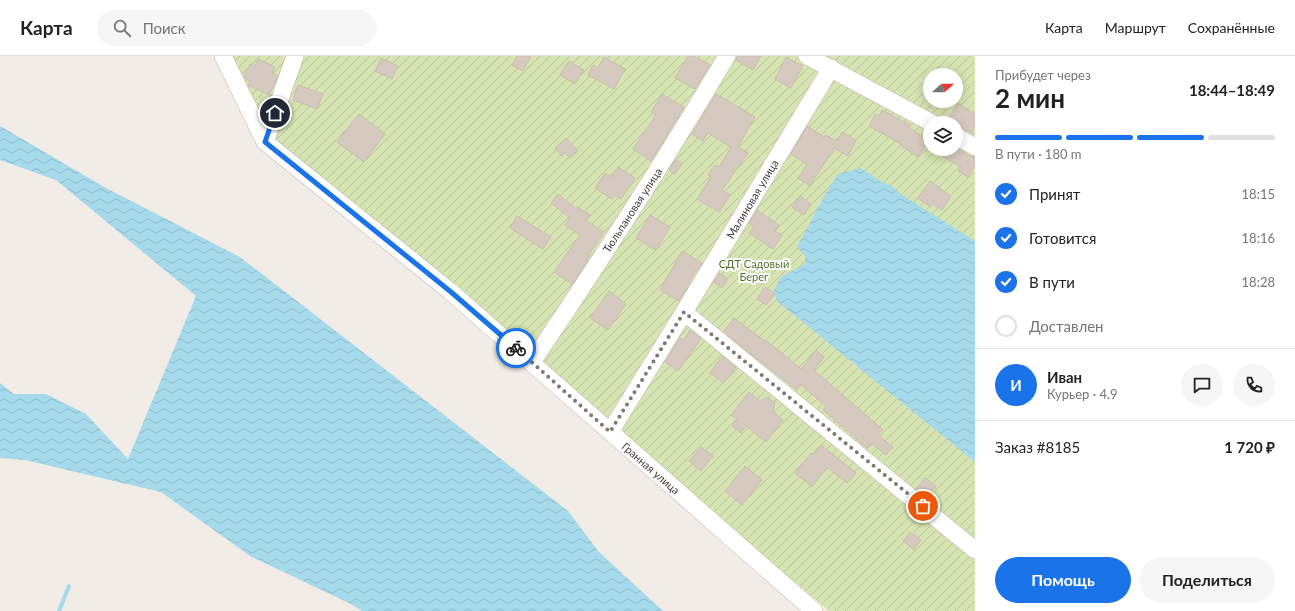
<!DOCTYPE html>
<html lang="ru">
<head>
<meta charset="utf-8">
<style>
  body { margin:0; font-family:Lato,sans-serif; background:#f6f6f6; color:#222; height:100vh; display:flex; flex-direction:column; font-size:15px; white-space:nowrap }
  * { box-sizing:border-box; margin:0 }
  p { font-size:13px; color:#767676 }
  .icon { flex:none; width:22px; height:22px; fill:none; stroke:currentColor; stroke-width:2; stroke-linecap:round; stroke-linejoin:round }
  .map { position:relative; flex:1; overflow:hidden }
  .side { display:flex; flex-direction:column; background:#fff; width:320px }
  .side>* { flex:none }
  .needle { width:26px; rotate:69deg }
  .fabs { position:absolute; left:923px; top:12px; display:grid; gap:8px }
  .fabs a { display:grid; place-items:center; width:40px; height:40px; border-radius:50%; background:#fff; box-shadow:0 2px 10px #0003; font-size:20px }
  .pin { position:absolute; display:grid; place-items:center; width:34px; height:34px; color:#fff; margin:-17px; border:2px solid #fff; border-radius:50%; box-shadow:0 1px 4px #0007 }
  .courier { position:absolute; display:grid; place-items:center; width:40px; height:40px; margin:-20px; border:3px solid #1a73e8; border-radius:50%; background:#fff; color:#222; box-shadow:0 1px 5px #0007 }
  .headline em { font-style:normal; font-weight:700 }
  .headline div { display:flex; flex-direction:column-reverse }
  .headline { display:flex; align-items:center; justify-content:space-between; height:68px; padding:0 20px }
  h1 { font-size:26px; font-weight:700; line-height:30px }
  .bar { display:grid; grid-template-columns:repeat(4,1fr); gap:6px 4px; align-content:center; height:48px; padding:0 20px }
  .bar i { height:5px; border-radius:3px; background:#e0e0e0 }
  .bar .active { background:#1a73e8 }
  .bar p { grid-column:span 4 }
  .line { display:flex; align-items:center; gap:10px; padding:0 20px; border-top:1px solid #e0e0e0 }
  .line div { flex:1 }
  .round { display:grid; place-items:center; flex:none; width:42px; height:42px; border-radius:21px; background:#f6f6f6 }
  ol { padding:0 20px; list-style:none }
  li { display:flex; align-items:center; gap:12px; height:44px }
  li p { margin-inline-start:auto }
  li .icon { padding:4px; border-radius:50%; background:#1a73e8; color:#fff; stroke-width:4 }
  li:last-child { color:#767676 }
  li i { width:22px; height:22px; border:2px solid #e0e0e0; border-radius:50% }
  .button { display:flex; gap:8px; margin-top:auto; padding:8px 20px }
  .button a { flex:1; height:46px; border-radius:24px; background:#1a73e8; color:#fff; font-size:16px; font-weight:700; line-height:46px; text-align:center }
  .button a+a { background:#f6f6f6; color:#222 }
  header { display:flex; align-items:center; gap:24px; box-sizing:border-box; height:56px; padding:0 20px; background:#fff; border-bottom:1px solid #e0e0e0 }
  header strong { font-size:19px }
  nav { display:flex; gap:22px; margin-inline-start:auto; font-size:14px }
  .search { width:280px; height:36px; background:#f6f6f6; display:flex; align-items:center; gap:10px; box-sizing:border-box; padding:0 14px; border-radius:22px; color:#767676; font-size:15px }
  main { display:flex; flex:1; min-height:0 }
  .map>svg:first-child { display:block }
  .garden { fill:url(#garden-furrows); fill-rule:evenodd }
  .water { fill:url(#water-waves) }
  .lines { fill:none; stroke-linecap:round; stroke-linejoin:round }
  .stream { stroke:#a5daeb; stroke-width:4 }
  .building { fill:#d6c9bf; stroke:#cdbdb0 }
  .minor-casing { stroke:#c0b5ac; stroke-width:18 }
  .minor { stroke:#fff; stroke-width:17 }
  .done { stroke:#817a74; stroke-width:4; stroke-dasharray:0 7.2 }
  .route { stroke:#1a73e8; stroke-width:5 }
  .labels { text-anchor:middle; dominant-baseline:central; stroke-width:4; stroke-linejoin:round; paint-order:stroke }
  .street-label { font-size:11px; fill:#443c36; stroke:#fff }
  .park-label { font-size:11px; fill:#52722d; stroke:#fff }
</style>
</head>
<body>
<header>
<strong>Карта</strong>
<div class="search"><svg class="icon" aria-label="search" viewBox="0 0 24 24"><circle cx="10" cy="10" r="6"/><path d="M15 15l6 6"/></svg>Поиск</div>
<nav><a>Карта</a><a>Маршрут</a><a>Сохранённые</a></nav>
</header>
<main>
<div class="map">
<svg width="975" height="555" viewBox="0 0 975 555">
  <defs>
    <pattern id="garden-furrows" width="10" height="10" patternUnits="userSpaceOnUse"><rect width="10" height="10" fill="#d5e4b1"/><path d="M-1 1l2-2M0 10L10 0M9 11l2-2" fill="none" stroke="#b8c499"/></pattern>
    <pattern id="water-waves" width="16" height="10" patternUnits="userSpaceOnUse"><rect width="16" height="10" fill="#a5daeb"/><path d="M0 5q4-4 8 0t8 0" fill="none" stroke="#8fbcca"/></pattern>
  </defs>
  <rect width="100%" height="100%" fill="#f2ece6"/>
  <!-- garden -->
  <path class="garden" d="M230,0H975V555H829L276,87ZM930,19H956V45H930ZM930,67H956V93H930Z"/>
  <!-- water -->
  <path class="water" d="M0,70L106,132L240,201L568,455L599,496L663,555H362L351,548L250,500L161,436L25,404L0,402V327L14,338H46L86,358L128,403L196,240L56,124L0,104Z
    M861,112L880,125L892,130L899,137L975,185V406L777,245L774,234L781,221L805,208V200L797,191L825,139L838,118Z"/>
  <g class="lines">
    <!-- stream -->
    <path class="stream" d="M59,555L69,530"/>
  </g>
  <!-- building -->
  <path class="building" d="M517,0H531L523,15L512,9Z
    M688,0H693L710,9L695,33L675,22Z
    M737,0H761L753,14L736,4Z
    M604,1L625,13L614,33L588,19L593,9L598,12Z
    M786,1L803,10L791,32L775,23Z
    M381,2L398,10L392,23L375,15Z
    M258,3L275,11L272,17L278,20L269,39L248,29L250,25L246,23L244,20L250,8L255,10Z
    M569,5L584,14L575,28L560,19Z
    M298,29L323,38L317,53L293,44Z
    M662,38L684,51L651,105L633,93L656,59L651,56Z
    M716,38L755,61L738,91L748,97L722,134L730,139L719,156L697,143L711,121L708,119L715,109L719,111L731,91L708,77L703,85L692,78Z
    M958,47L975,58V70L971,77L961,71L956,70V67H946Z
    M882,54L910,69L908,71L929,85L918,101L900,89L901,88L869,70L875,58L879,60Z
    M359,58L385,78L364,106L337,86Z
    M807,70L824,81L825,79L837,85L842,76L856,84L848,100L834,92L810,130L798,122L807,108L791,98Z
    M566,82L578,95L570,102L565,97L562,100L555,92Z
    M930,93H953L957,95L958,93L970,100L975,101V109L968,121L958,115L961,111Z
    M676,104L682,108L675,118L669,114Z
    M618,111L635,122L621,143L615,139L612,143L595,132L605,117L611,121Z
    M930,125L951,140L942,154L933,148L931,151L918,142Z
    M558,138L576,153L577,151L590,159L586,165L604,176L586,203L588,204L572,228L554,216L580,179L565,169L570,162L551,147Z
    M800,140L811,148L804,159L792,151Z
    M757,154L779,169L775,175L782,179L773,193L749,177L754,170L749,167Z
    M650,159L670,171L656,194L636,182Z
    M517,160L551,181L543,193L510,172Z
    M682,195L702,207L697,215L696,214L679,245L660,234Z
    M719,217L728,223L722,232L714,226Z
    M765,231L775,238L766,249L757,243Z
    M609,235L626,248L608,274L590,262Z
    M734,262L766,286L767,285L801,313L816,294L824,301L814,314L883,374L878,379L893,391L886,399L871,387L867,392L823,354L826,350L800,328L796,333L747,295L724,275Z
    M690,274L701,283L678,315L665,306L680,282L684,284Z
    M722,300L736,311L724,327L710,317Z
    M749,336L760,345L767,341L775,347L773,355L783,364L766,386L746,370L741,377L732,370L737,363L731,359Z
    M821,389L856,417L847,427L827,411L812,431L795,417L811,397L813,399Z
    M701,391L713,400L701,415L689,405Z
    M745,410L762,424L742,449L725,435Z
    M925,422L936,430L927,442L916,433Z
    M910,476L921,484L914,494L903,485Z"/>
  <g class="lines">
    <!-- minor casing -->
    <g class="minor-casing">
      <path id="minor" d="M223,0L265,86L451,236L814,555
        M807,0L932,67
        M956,80L975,91
        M265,86L295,0
        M684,256L975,494
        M532,306C600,206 665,104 727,0
        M610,376L684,256L831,12"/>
    </g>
    <!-- minor -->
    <use href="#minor" class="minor"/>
  </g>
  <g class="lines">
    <!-- done -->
    <path class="done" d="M516,292L610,376L684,256L923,450"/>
    <!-- route -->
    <path class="route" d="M275,57L265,86L451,236L516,292"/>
  </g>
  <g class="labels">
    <!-- street labels -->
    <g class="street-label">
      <text transform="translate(752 143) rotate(-59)">Малиновая улица</text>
      <text transform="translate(632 154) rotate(-57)">Тюльпановая улица</text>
      <text transform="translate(651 412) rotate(41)">Гранная улица</text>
    </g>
    <!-- park labels -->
    <g class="park-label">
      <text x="754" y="207">СДТ Садовый<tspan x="754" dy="13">Берег</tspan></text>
    </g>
  </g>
</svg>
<div class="fabs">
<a><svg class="needle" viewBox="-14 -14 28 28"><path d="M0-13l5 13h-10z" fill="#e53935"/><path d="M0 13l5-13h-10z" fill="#767676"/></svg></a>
<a><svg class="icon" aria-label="layers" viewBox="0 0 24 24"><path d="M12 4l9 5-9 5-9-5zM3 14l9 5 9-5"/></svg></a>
</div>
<div class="pin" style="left:923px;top:450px;background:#ea580c"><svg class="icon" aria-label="bag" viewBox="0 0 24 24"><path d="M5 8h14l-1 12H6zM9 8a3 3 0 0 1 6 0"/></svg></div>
<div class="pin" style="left:275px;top:57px;background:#1f2937"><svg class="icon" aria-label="home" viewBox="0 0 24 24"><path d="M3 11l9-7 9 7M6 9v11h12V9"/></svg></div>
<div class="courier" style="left:516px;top:292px"><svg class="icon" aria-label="bike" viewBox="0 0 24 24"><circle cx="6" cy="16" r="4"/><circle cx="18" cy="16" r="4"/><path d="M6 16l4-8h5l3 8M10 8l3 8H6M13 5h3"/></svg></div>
</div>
<section class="side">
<div class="headline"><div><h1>2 мин</h1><p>Прибудет через</p></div><em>18:44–18:49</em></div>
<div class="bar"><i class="active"></i><i class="active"></i><i class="active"></i><i></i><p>В пути · 180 m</p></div>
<ol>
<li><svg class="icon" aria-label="check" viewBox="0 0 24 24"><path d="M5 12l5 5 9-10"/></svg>Принят<p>18:15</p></li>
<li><svg class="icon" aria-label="check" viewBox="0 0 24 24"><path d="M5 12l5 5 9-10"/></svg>Готовится<p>18:16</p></li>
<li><svg class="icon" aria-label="check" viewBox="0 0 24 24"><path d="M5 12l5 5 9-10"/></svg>В пути<p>18:28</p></li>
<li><i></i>Доставлен</li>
</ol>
<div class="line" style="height:72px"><b class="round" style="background:#1a73e8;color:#fff">И</b><div><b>Иван</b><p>Курьер · 4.9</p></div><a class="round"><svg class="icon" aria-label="chat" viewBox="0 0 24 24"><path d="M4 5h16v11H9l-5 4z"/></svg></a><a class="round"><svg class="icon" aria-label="phone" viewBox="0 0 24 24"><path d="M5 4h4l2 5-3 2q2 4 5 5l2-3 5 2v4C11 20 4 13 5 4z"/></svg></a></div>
<div class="line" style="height:52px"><div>Заказ #8185</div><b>1 720 ₽</b></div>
<div class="button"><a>Помощь</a><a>Поделиться</a></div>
</section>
</main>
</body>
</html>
